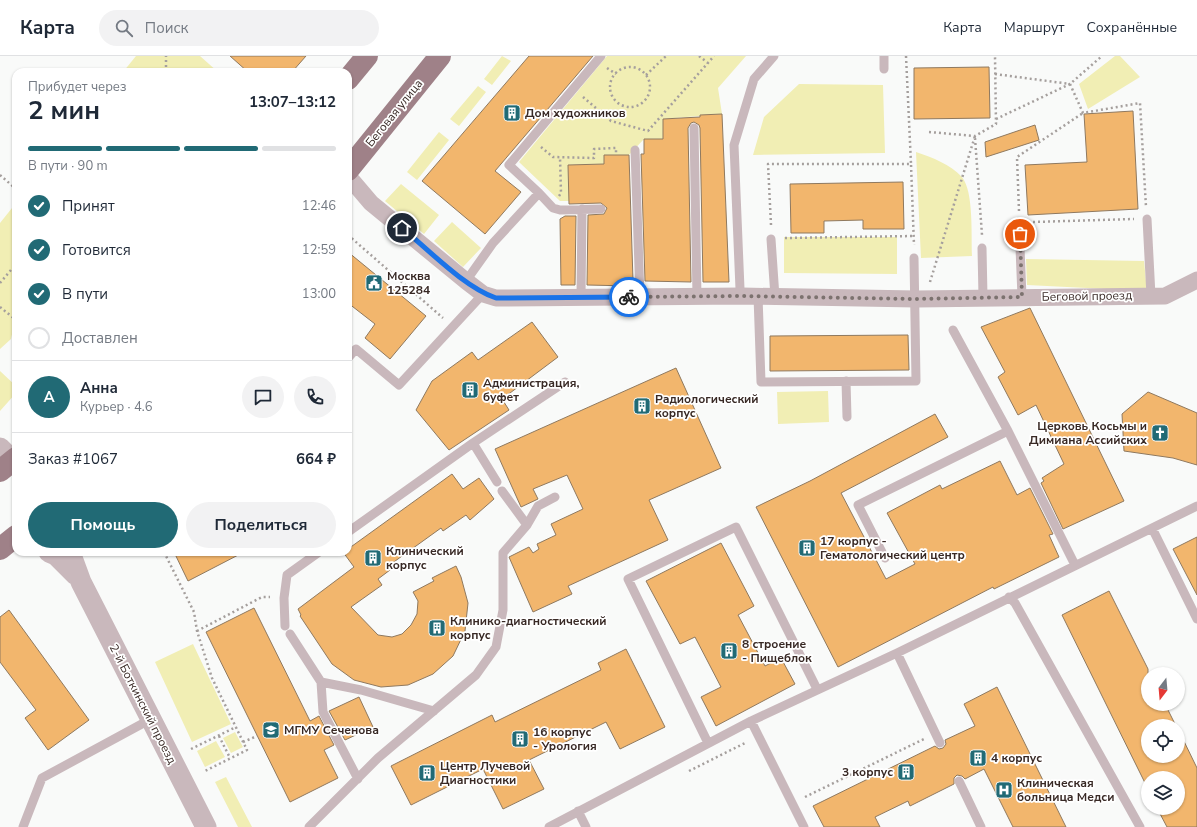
<!DOCTYPE html>
<html lang="ru">
<head>
<meta charset="utf-8">
<style>
  body { margin:0; font-family:"Nunito Sans",sans-serif; background:#f2f2f3; color:#1f2937; height:100vh; display:flex; flex-direction:column; font-size:15px; white-space:nowrap }
  * { box-sizing:border-box; margin:0 }
  p { font-size:13px; color:#747a83 }
  .icon { flex:none; width:22px; height:22px; fill:none; stroke:currentColor; stroke-width:2; stroke-linecap:round; stroke-linejoin:round }
  .map { position:relative; flex:1; overflow:hidden }
  .details { position:absolute; left:12px; top:12px; width:340px; height:488px; display:flex; flex-direction:column; background:#fff; border-radius:12px; box-shadow:0 1px 3px #0004 }
  .details>* { flex:none }
  .needle { width:26px; rotate:196deg }
  .fabs { position:absolute; left:1141px; top:611px; display:grid; gap:8px }
  .fabs a { display:grid; place-items:center; width:44px; height:44px; border-radius:50%; background:#fff; box-shadow:0 1px 3px #0004; font-size:20px }
  .pin { position:absolute; display:grid; place-items:center; width:34px; height:34px; color:#fff; margin:-17px; border:2px solid #fff; border-radius:50%; box-shadow:0 1px 4px #0007 }
  .courier { position:absolute; display:grid; place-items:center; width:40px; height:40px; margin:-20px; border:3px solid #1a73e8; border-radius:50%; background:#fff; color:#222; box-shadow:0 1px 5px #0007 }
  .headline em { font-style:normal; font-weight:700 }
  .headline div { display:flex; flex-direction:column-reverse }
  .headline { display:flex; align-items:center; justify-content:space-between; height:68px; padding:0 16px }
  h1 { font-size:26px; font-weight:700; line-height:30px }
  .bar { display:grid; grid-template-columns:repeat(4,1fr); gap:6px 4px; align-content:center; height:48px; padding:0 16px }
  .bar i { height:5px; border-radius:3px; background:#e0e1e3 }
  .bar .current { background:#216a75 }
  .bar p { grid-column:span 4 }
  .line { display:flex; align-items:center; gap:10px; padding:0 16px; border-top:1px solid #e0e1e3 }
  .line div { flex:1 }
  .round { display:grid; place-items:center; flex:none; width:42px; height:42px; border-radius:21px; background:#f2f2f3 }
  ol { padding:0 16px; list-style:none }
  li { display:flex; align-items:center; gap:12px; height:44px }
  li p { margin-inline-start:auto }
  li .icon { padding:4px; border-radius:50%; background:#216a75; color:#fff; stroke-width:4 }
  li:last-child { color:#747a83 }
  li i { width:22px; height:22px; border:2px solid #e0e1e3; border-radius:50% }
  .cta { display:flex; gap:8px; margin-top:auto; padding:8px 16px }
  .cta a { flex:1; height:46px; border-radius:24px; background:#216a75; color:#fff; font-size:16px; font-weight:700; line-height:46px; text-align:center }
  .cta a+a { background:#f2f2f3; color:#1f2937 }
  header { display:flex; align-items:center; gap:24px; box-sizing:border-box; height:56px; padding:0 20px; background:#fff; border-bottom:1px solid #e0e1e3 }
  header strong { font-size:19px }
  nav { display:flex; gap:22px; margin-inline-start:auto; font-size:14px }
  .search { width:280px; height:36px; background:#f2f2f3; display:flex; align-items:center; gap:10px; box-sizing:border-box; padding:0 14px; border-radius:22px; color:#747a83; font-size:15px }
  .map>svg:first-child { display:block }
  .green { fill:#f1eeb4 }
  .building { fill:#f2b66d; stroke:#8f795f }
  .lines { fill:none; stroke-linecap:round; stroke-linejoin:round }
  .path { stroke:#a59f9d; stroke-width:2.5; stroke-dasharray:2 3; stroke-linecap:butt }
  .service { stroke:#c9b8bc; stroke-width:9 }
  .minor { stroke:#c9b8bc; stroke-width:17 }
  .tertiary { stroke:#c9b8bc; stroke-width:21 }
  .primary { stroke:#9f8188; stroke-width:22 }
  .done { stroke:#7c726f; stroke-width:4; stroke-dasharray:0 7.2 }
  .route { stroke:#1a73e8; stroke-width:5 }
  .labels { text-anchor:middle; dominant-baseline:central; stroke-width:3.5; stroke-linejoin:round; paint-order:stroke }
  .street-label { font-size:12px; fill:#382925; stroke:#fff }
  .poi-label { font-size:12px; font-weight:bold; fill:#382925; stroke:#fff; text-anchor:start }
</style>
</head>
<body>
<header>
<strong>Карта</strong>
<div class="search"><svg class="icon" aria-label="search" viewBox="0 0 24 24"><circle cx="10" cy="10" r="6"/><path d="M15 15l6 6"/></svg>Поиск</div>
<nav><a>Карта</a><a>Маршрут</a><a>Сохранённые</a></nav>
</header>
<div class="map">
<svg width="1197" height="771" viewBox="0 0 1197 771">
  <rect width="100%" height="100%" fill="#f9faf9"/>
  <!-- green -->
  <path class="green" d="M136,0H200L218,16H123Z
    M502,0L511,5L492,29L484,23Z
    M607,0H746L718,32L722,58L663,63V83H644L629,99H604V108L568,109L569,145H560L519,106Z
    M1115,0H1120L1140,21L1088,53L1079,28Z
    M799,28L883,29L885,97L753,99L764,61Z
    M478,30L486,36L459,70L450,63Z
    M439,76L449,84L417,124L407,116Z
    M916,96C933,102 950,108 962,121C974,136 971,180 972,200L921,202Z
    M401,128L439,159L424,178L385,145Z
    M16,147V260L11,283L0,293V167Z
    M452,166L481,192L463,211L434,185Z
    M784,181H897V218L784,217Z
    M1026,203L1144,205L1147,235L1027,229Z
    M0,315L16,330V337L0,355Z
    M828,335L829,366L778,368L777,336Z
    M193,588L231,668L192,686L155,606Z
    M235,676L243,691L231,697L223,682Z
    M216,685L225,701L205,711L197,695Z
    M226,721L252,771H238L215,726Z"/>
  <!-- building -->
  <path class="building" d="M230,0H306L292,16H248Z
    M529,0H593L495,115L521,136L485,178L422,125Z
    M989,11L990,62L914,63V12Z
    M1133,55L1138,153L1028,159L1025,109L1087,106L1084,58Z
    M722,58L729,226H703L700,72L699,69L694,66L691,67L688,72L691,226L645,225L641,98H644V83H663V63L700,61V59Z
    M1035,69L1039,84L986,101L985,86Z
    M604,99H629L633,225H630L631,230L587,229L588,159L604,158L607,152L601,147L569,148L568,109L604,108Z
    M903,126L904,173H863V164L824,165V177H791L790,128Z
    M565,160H576L575,229H561L560,163Z
    M348,196L426,260L390,303L365,282L375,268L348,247Z
    M1030,252L1124,445L1063,473L1041,427L1044,425L1042,422L1064,408L1036,349L1018,359L998,321L1005,316L981,271Z
    M532,266L558,301L502,343L509,354L449,394L416,354L432,325L472,296L478,304Z
    M908,279L909,314L770,315V280Z
    M676,312L721,412L649,444L668,484L568,530L572,538L533,556L509,501L529,491L533,497L539,493L537,488L556,479L551,468L583,453L567,419L533,433L538,443L521,451L495,393Z
    M1148,336L1197,357V409L1173,402L1124,395L1122,358Z
    M935,358L948,381L841,437L886,523L915,508L887,457L940,429L942,433L1000,405L1017,439L1030,432L1053,478L1049,479L1059,501L994,533L993,531L838,611L756,451L810,425Z
    M452,418L463,433L479,422L494,443L470,464L466,459L443,475L441,472L391,508L394,511L378,523L382,529L351,551L378,579L392,581L402,578L411,569L417,558L418,545L413,536L434,525L432,522L456,510L461,521L468,547L465,575L453,600L433,618L408,629L381,631L354,624L332,608L300,560L301,559L298,553L354,511L343,496H348V493Z
    M1197,481V539L1173,493Z
    M721,487L754,550L738,559L765,610L781,602L795,628L716,670L701,641L721,631L695,581L680,588L646,525Z
    M174,496H244L188,525Z
    M1109,535L1148,613V648H1165L1176,670H1148V700H1178V673L1197,712V771H1167L1157,752H1178V722H1148V733L1062,559Z
    M254,552L310,665L319,660L334,689L324,694L338,722L290,746L206,576Z
    M9,554L89,664L48,694L25,662L36,654L0,606V561Z
    M626,593L665,671L620,693L606,666L529,704L544,733L503,753L483,713L411,749L391,710L492,659L495,666L601,614L598,607Z
    M997,631L1066,771H1013L984,713L965,723L962,720L957,719L954,722V728L910,750L908,745L875,761L880,771H824L813,750L935,690L939,693L943,692L946,688L945,684L975,670L964,648Z
    M359,641L373,671L345,684L329,655Z"/>
  <g class="lines">
    <!-- path -->
    <path class="path" d="M699,0L708,7
      M906,0L911,108
      M610 31a20 20 0 1 1 40 0a20 20 0 1 1-40 0Z
      M607,12L616,18
      M166,16V0
      M995,18L1070,28
      M646,19L666,0
      M1070,28L1083,57L1140,47L1146,151
      M583,41L611,65L648,75L714,0
      M996,63L1070,28L1102,0
      M929,76L975,80L996,68L995,0
      M975,82L982,179
      M541,91L553,101L594,102V93L616,92V99
      M0,119L16,133
      M559,140L561,137L560,101
      M1019,155L1017,101L1083,57
      M1033,166L1134,163
      M771,169L768,108H911L914,189
      M348,179L443,262
      M785,182L913,180
      M930,226L975,80
      M0,227L16,208
      M0,251L16,264
      M164,496L194,556L197,575L212,622L247,694L203,716
      M197,575L262,541H270
      M219,680L230,702
      M243,686L257,680
      M191,693L236,671
      M689,715L747,686
      M805,741L924,683"/>
    <!-- service -->
    <path class="service" d="M884,0V13
      M694,72L697,241
      M635,94L640,241
      M539,137L553,152L560,154L601,153
      M1147,163L1151,240
      M1019,167L1022,241
      M771,183L775,241
      M982,192L983,241
      M466,225L493,187L539,137L509,109L601,0
      M742,240L740,233L734,89L754,23L774,0
      M758,240L761,326L916,325L914,202
      M581,241L582,153
      M953,274L1008,375
      M348,302L356,293L399,329L483,238
      M846,325L847,361
      M473,387L497,426
      M502,435L527,469
      M1152,472L1197,563
      M348,476L473,387L565,326
      M885,502L858,449L1008,375L1075,509
      M1009,541L1015,547L1140,771
      M285,570L284,542L287,519L319,496
      M290,578L321,626L361,634L434,655
      M897,597L940,687
      M321,626L323,656L358,723
      M751,665L804,771
      M708,687L628,523L736,471L817,633
      M959,725L981,771
      M578,755L586,771
      M23,771L42,722L151,663
      M309,771L378,702L476,619L496,591L503,554V497L527,469L538,450L555,441
      M549,771L751,665L897,597L1197,450"/>
    <!-- minor -->
    <path class="minor" d="M348,120L371,147L466,225L483,238L496,242L742,240L916,243L1165,240L1197,224"/>
    <!-- tertiary -->
    <path class="tertiary" d="M0,392L13,405
      M49,496L56,499L76,519
      M70,496L81,526L206,771"/>
    <!-- primary -->
    <path class="primary" d="M348,23L367,0
      M348,114L440,0
      M0,415L16,402
      M0,493L16,480"/>
  </g>
  <g class="lines">
    <!-- done -->
    <path class="done" d="M629,241L742,240L916,243L1022,241L1020,178"/>
    <!-- route -->
    <path class="route" d="M402,172C429,194 464,231 496,242L629,241"/>
  </g>
  <!-- icons -->
  <defs>
    <g id="building-square" transform="scale(0.9)"><rect x="-9" y="-9" width="18" height="18" rx="4" fill="#216a75" stroke="#fff"/><path d="M-4-6H4V6H1V3H-1V6H-4ZM-2.5-4.3h1.7v1.8h-1.7ZM.8-4.3h1.7v1.8H.8ZM-2.5-1h1.7V.8h-1.7ZM.8-1h1.7V.8H.8Z" fill="#fff"/></g>
    <g id="civic-square" transform="scale(0.9)"><rect x="-9" y="-9" width="18" height="18" rx="4" fill="#216a75" stroke="#fff"/><path d="M-.6-6.5H3V-4.5H.6V-3L4-1V1h2V6H-6V1h2V-1L-.6-3ZM-1.2 2.5V6h2.4V2.5Z" fill="#fff"/></g>
    <g id="church-square" transform="scale(0.9)"><rect x="-9" y="-9" width="18" height="18" rx="4" fill="#216a75" stroke="#fff"/><path d="M-1.2-6h2.4v3.5h3.3v2.4h-3.3V6h-2.4V-.1h-3.3v-2.4h3.3Z" fill="#fff"/></g>
    <g id="university-square" transform="scale(0.9)"><rect x="-9" y="-9" width="18" height="18" rx="4" fill="#216a75" stroke="#fff"/><path d="M0-5L7-2L0 1L-7-2ZM-4 1L0 2.5L4 1V4Q0 6-4 4Z" fill="#fff"/></g>
    <g id="hospital-square" transform="scale(0.9)"><rect x="-9" y="-9" width="18" height="18" rx="4" fill="#216a75" stroke="#fff"/><path d="M-5-5h3v3.5h4V-5h3V5h-3V1.5h-4V5h-3Z" fill="#fff"/></g>
  </defs>
  <g fill-rule="evenodd">
    <use href="#building-square" x="512" y="57"/>
    <use href="#civic-square" x="374" y="227"/>
    <use href="#building-square" x="470" y="334"/>
    <use href="#building-square" x="642" y="350"/>
    <use href="#church-square" x="1160" y="377"/>
    <use href="#building-square" x="807" y="492"/>
    <use href="#building-square" x="373" y="502"/>
    <use href="#building-square" x="437" y="572"/>
    <use href="#building-square" x="729" y="595"/>
    <use href="#university-square" x="271" y="674"/>
    <use href="#building-square" x="520" y="683"/>
    <use href="#building-square" x="978" y="702"/>
    <use href="#building-square" x="906" y="716"/>
    <use href="#building-square" x="427" y="717"/>
    <use href="#hospital-square" x="1004" y="734"/>
  </g>
  <g class="labels">
    <!-- street labels -->
    <g class="street-label">
      <text transform="translate(394 57) rotate(-51)">Беговая улица</text>
      <text transform="translate(1087 240) rotate(-1)">Беговой проезд</text>
      <text transform="translate(143 648) rotate(63)">2-й Боткинский проезд</text>
    </g>
    <!-- poi labels -->
    <g class="poi-label">
      <text x="525" y="57">Дом художников</text>
      <text x="387" y="220">Москва<tspan x="387" dy="14">125284</tspan></text>
      <text x="483" y="327">Администрация,<tspan x="483" dy="14">буфет</tspan></text>
      <text x="655" y="343">Радиологический<tspan x="655" dy="14">корпус</tspan></text>
      <text x="1147" y="370" text-anchor="end">Церковь Косьмы и<tspan x="1147" dy="14">Димиана Ассийских</tspan></text>
      <text x="820" y="485">17 корпус -<tspan x="820" dy="14">Гематологический центр</tspan></text>
      <text x="386" y="495">Клинический<tspan x="386" dy="14">корпус</tspan></text>
      <text x="450" y="565">Клинико-диагностический<tspan x="450" dy="14">корпус</tspan></text>
      <text x="742" y="588">8 строение<tspan x="742" dy="14">- Пищеблок</tspan></text>
      <text x="284" y="674">МГМУ Сеченова</text>
      <text x="533" y="676">16 корпус<tspan x="533" dy="14">- Урология</tspan></text>
      <text x="991" y="702">4 корпус</text>
      <text x="440" y="710">Центр Лучевой<tspan x="440" dy="14">Диагностики</tspan></text>
      <text x="893" y="716" text-anchor="end">3 корпус</text>
      <text x="1017" y="727">Клиническая<tspan x="1017" dy="14">больница Медси</tspan></text>
    </g>
  </g>
</svg>
<div class="fabs">
<a><svg class="needle" viewBox="-14 -14 28 28"><path d="M0-13l5 13h-10z" fill="#e53935"/><path d="M0 13l5-13h-10z" fill="#747a83"/></svg></a>
<a><svg class="icon" aria-label="locate" viewBox="0 0 24 24"><circle cx="12" cy="12" r="6"/><path d="M12 2v4M12 18v4M2 12h4M18 12h4"/></svg></a>
<a><svg class="icon" aria-label="layers" viewBox="0 0 24 24"><path d="M12 4l9 5-9 5-9-5zM3 14l9 5 9-5"/></svg></a>
</div>
<div class="pin" style="left:1020px;top:178px;background:#ea580c"><svg class="icon" aria-label="bag" viewBox="0 0 24 24"><path d="M5 8h14l-1 12H6zM9 8a3 3 0 0 1 6 0"/></svg></div>
<div class="pin" style="left:402px;top:172px;background:#1f2937"><svg class="icon" aria-label="home" viewBox="0 0 24 24"><path d="M3 11l9-7 9 7M6 9v11h12V9"/></svg></div>
<div class="courier" style="left:629px;top:241px"><svg class="icon" aria-label="bike" viewBox="0 0 24 24"><circle cx="6" cy="16" r="4"/><circle cx="18" cy="16" r="4"/><path d="M6 16l4-8h5l3 8M10 8l3 8H6M13 5h3"/></svg></div>
<section class="details">
<div class="headline"><div><h1>2 мин</h1><p>Прибудет через</p></div><em>13:07–13:12</em></div>
<div class="bar"><i class="current"></i><i class="current"></i><i class="current"></i><i></i><p>В пути · 90 m</p></div>
<ol>
<li><svg class="icon" aria-label="check" viewBox="0 0 24 24"><path d="M5 12l5 5 9-10"/></svg>Принят<p>12:46</p></li>
<li><svg class="icon" aria-label="check" viewBox="0 0 24 24"><path d="M5 12l5 5 9-10"/></svg>Готовится<p>12:59</p></li>
<li><svg class="icon" aria-label="check" viewBox="0 0 24 24"><path d="M5 12l5 5 9-10"/></svg>В пути<p>13:00</p></li>
<li><i></i>Доставлен</li>
</ol>
<div class="line" style="height:72px"><b class="round" style="background:#216a75;color:#fff">А</b><div><b>Анна</b><p>Курьер · 4.6</p></div><a class="round"><svg class="icon" aria-label="chat" viewBox="0 0 24 24"><path d="M4 5h16v11H9l-5 4z"/></svg></a><a class="round"><svg class="icon" aria-label="phone" viewBox="0 0 24 24"><path d="M5 4h4l2 5-3 2q2 4 5 5l2-3 5 2v4C11 20 4 13 5 4z"/></svg></a></div>
<div class="line" style="height:52px"><div>Заказ #1067</div><b>664 ₽</b></div>
<div class="cta"><a>Помощь</a><a>Поделиться</a></div>
</section>
</div>
</body>
</html>
